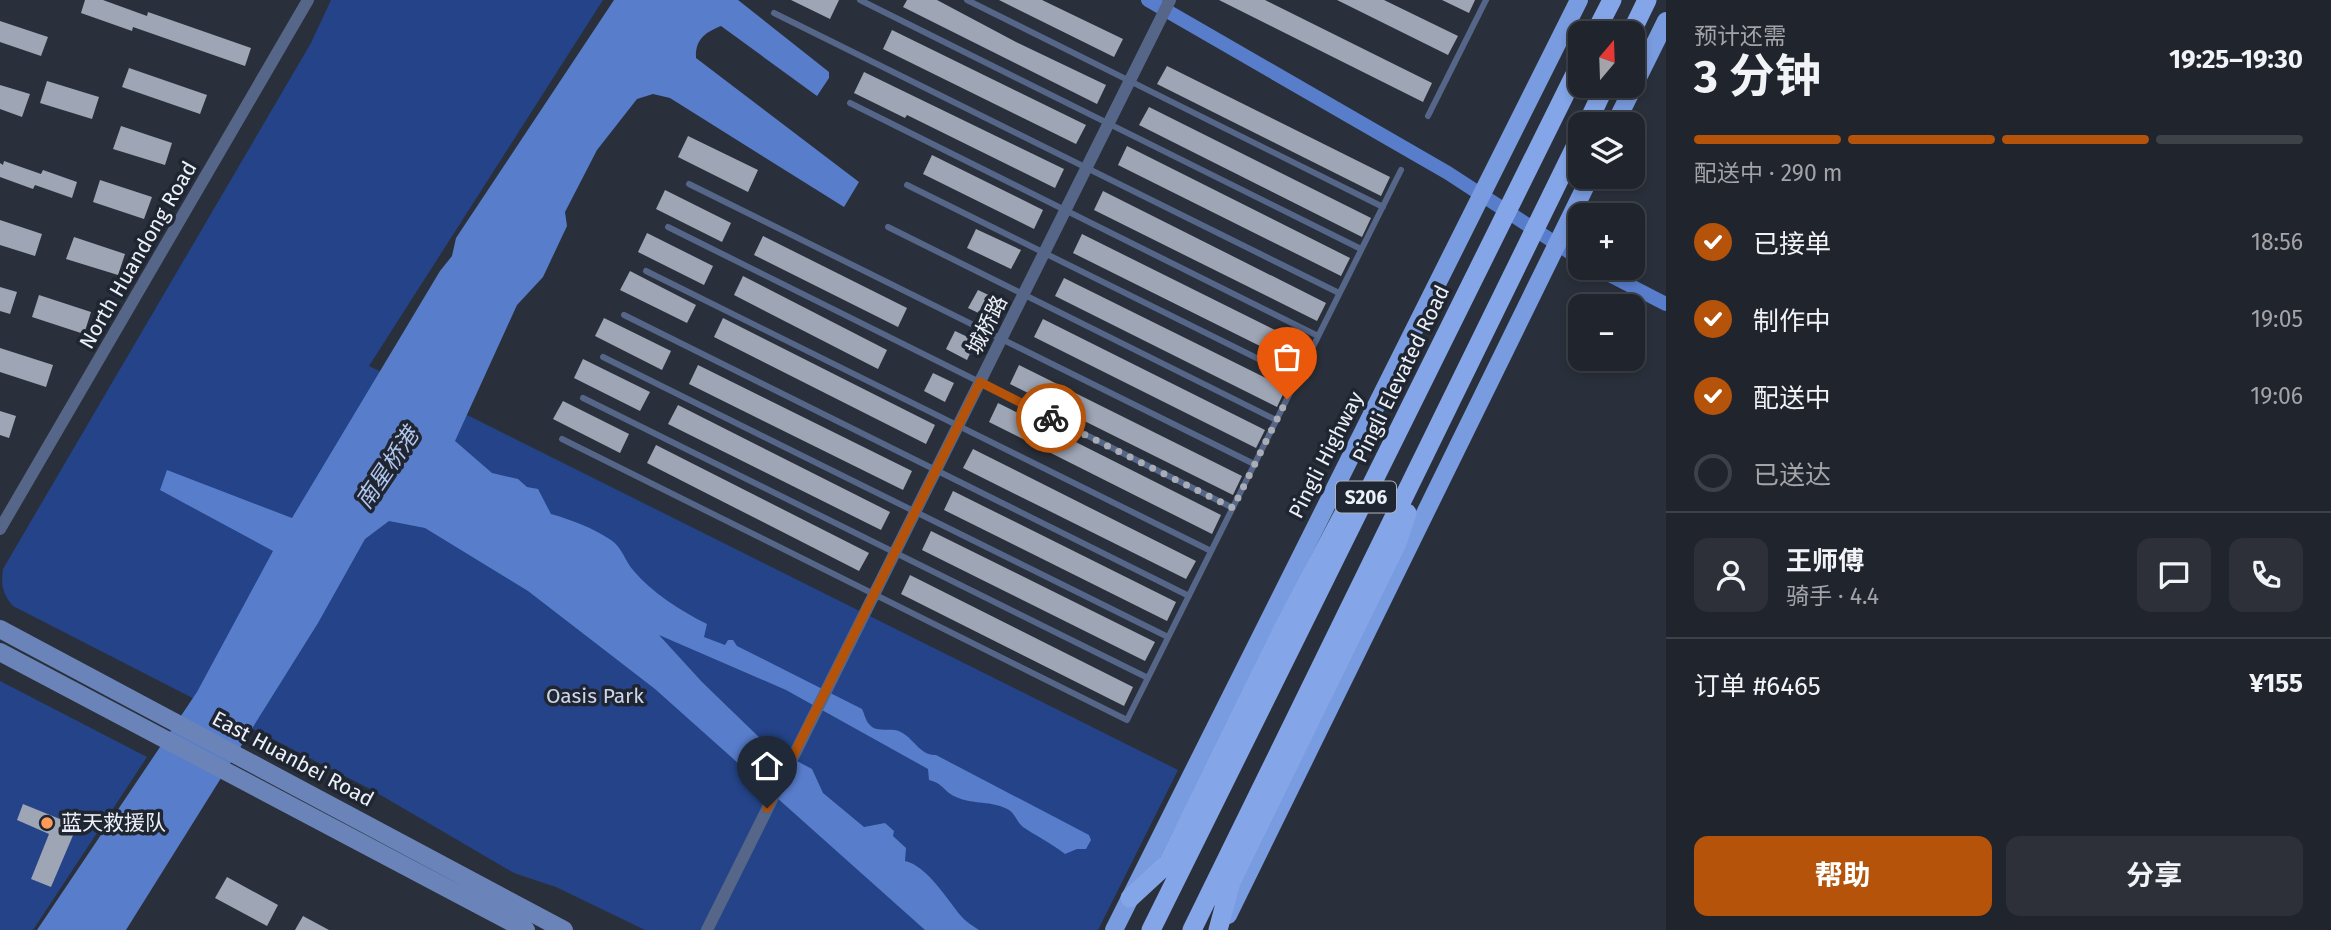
<!DOCTYPE html>
<html lang="zh">
<head>
<meta charset="utf-8">
<style>
  body { margin:0; font-family:"Fira Sans","Noto Sans SC",sans-serif; background:#2d3038; color:#f1f3f6; height:100vh; display:flex; flex-direction:column; font-size:26px; white-space:nowrap }
  * { box-sizing:border-box; margin:0 }
  p { font-size:23px; color:#a2a4a9 }
  .icon { flex:none; width:38px; height:38px; fill:none; stroke:currentColor; stroke-width:2; stroke-linecap:round; stroke-linejoin:round }
  .map { position:relative; flex:1; overflow:hidden }
  .details { display:flex; flex-direction:column; background:#20242c; width:665px }
  .details>* { flex:none }
  .needle { width:46px; rotate:19deg }
  .tools { position:absolute; left:1568px; top:21px; display:grid; gap:14px }
  .tools a { display:grid; place-items:center; width:77px; height:77px; border-radius:14px; background:#20242c; box-shadow:0 4px 10px #0003,0 0 0 2px #3d4148; font-size:35px }
  .pin { position:absolute; display:grid; place-items:center; width:60px; height:60px; color:#fff; margin:-72px -30px; border-radius:50% 50% 50% 0; rotate:-45deg; box-shadow:0 0 7px #0007 }
  .pin .icon { rotate:45deg }
  .courier { position:absolute; display:grid; place-items:center; width:70px; height:70px; margin:-35px; border:5px solid #b45309; border-radius:50%; background:#fff; color:#222; box-shadow:0 2px 9px #0007 }
  .overview em { font-style:normal; font-weight:700 }
  .overview div { display:flex; flex-direction:column-reverse }
  .overview { display:flex; align-items:center; justify-content:space-between; height:119px; padding:0 28px }
  h1 { font-size:46px; font-weight:700; line-height:52px }
  .bar { display:grid; grid-template-columns:repeat(4,1fr); gap:10px 7px; align-content:center; height:84px; padding:0 28px }
  .bar i { height:9px; border-radius:5px; background:#3d4148 }
  .bar .selected { background:#b45309 }
  .bar p { grid-column:span 4 }
  .line { display:flex; align-items:center; gap:18px; padding:0 28px; border-top:2px solid #3d4148 }
  .line div { flex:1 }
  .round { display:grid; place-items:center; flex:none; width:74px; height:74px; border-radius:14px; background:#2d3038 }
  ol { padding:0 28px; list-style:none }
  li { display:flex; align-items:center; gap:21px; height:77px }
  li p { margin-inline-start:auto }
  li .icon { padding:7px; border-radius:50%; background:#b45309; color:#fff; stroke-width:4 }
  li:last-child { color:#a2a4a9 }
  li i { width:38px; height:38px; border:4px solid #3d4148; border-radius:50% }
  .cta { display:flex; gap:14px; margin-top:auto; padding:14px 28px }
  .cta a { flex:1; height:80px; border-radius:14px; background:#b45309; color:#fff; font-size:28px; font-weight:700; line-height:80px; text-align:center }
  .cta a+a { background:#2d3038; color:#f1f3f6 }
  main { display:flex; flex:1; min-height:0 }
  .map>svg:first-child { display:block }
  .green { fill:#244388 }
  .water { fill:#587dcb }
  .lines { fill:none; stroke-linecap:round; stroke-linejoin:round }
  .canal { stroke:#587dcb; stroke-width:14 }
  .building { fill:#9ea5b4 }
  .service { stroke:#568; stroke-width:6 }
  .minor { stroke:#568; stroke-width:12 }
  .secondary { stroke:#6a84b9; stroke-width:18 }
  .primary { stroke:#799bdf; stroke-width:18 }
  .trunk { stroke:#84a6e8; stroke-width:19 }
  .done { stroke:#a8adb6; stroke-width:7; stroke-dasharray:0 12.6 }
  .route { stroke:#b45309; stroke-width:9 }
  .poi-dot { fill:#fe9c57; stroke:#202631; stroke-width:2.5 }
  .labels { text-anchor:middle; dominant-baseline:central; stroke-width:7; stroke-linejoin:round; paint-order:stroke }
  .shield { fill:#202631; stroke:#afb3bc; stroke-width:2 }
  .shield-label { font-size:19px; font-weight:bold; fill:#ecf0f8 }
  .street-label { font-size:21px; fill:#ecf0f8; stroke:#202631 }
  .park-label { font-size:21px; fill:#cbd6eb; stroke:#202631 }
  .poi-label { font-size:21px; fill:#ecf0f8; stroke:#202631; text-anchor:start }
  .water-label { font-size:23px; font-style:italic; fill:#b1c6ef; stroke:#202631 }
</style>
</head>
<body>
<main>
<div class="map">
<svg width="1666" height="930" viewBox="0 0 1666 930">
  <rect width="100%" height="100%" fill="#2a303b"/>
  <!-- green -->
  <path class="green" d="M331,0H603L369,366L1178,770L1098,930H645L556,887L514,873L372,790L13,606C2,593 1,585 3,569L311,43Z
    M0,681L147,757L33,930H0Z"/>
  <!-- water -->
  <path class="water" d="M614,0H738L829,72V78L817,96L721,26C706,32 695,39 696,58L859,182L844,207L670,98L653,94L637,99L597,150L565,212L567,226L543,277L517,305L455,441L492,473L518,479L527,487L538,489L551,514C572,520 593,528 611,540C622,547 625,561 633,570C652,593 681,611 707,624L704,637L725,645L728,640H733L737,646L862,709C864,713 866,721 869,724C875,732 887,729 895,730C912,733 918,756 936,755L1089,835L1091,840L1086,849H1077L1065,854C1051,843 1036,836 1023,827C1017,822 1015,814 1009,810C992,800 973,805 956,797C944,792 943,783 929,780L928,769L786,690L659,635L702,682L767,745L812,769L823,793L864,827L885,823L894,831L893,836L906,848L905,861C927,866 947,899 961,916C966,922 973,926 979,930H925L655,689L528,591L425,528L389,521L365,539L318,623L126,930H37L197,692L273,551L160,490L167,470L292,518L440,271L452,256L456,238Z"/>
  <g class="lines">
    <!-- canal -->
    <path class="canal" d="M1148,0L1448,173L1580,259
      M1596,268L1666,304"/>
  </g>
  <!-- building -->
  <path class="building" d="M85,0H103L147,16L148,12L251,48L245,66L133,27L132,31L81,13Z
    M791,0H839L830,19Z
    M907,0H937L1016,42L1106,85L1097,104L903,7Z
    M999,0H1042L1123,39L1114,57Z
    M1219,0H1265L1432,83L1423,102Z
    M1337,0H1384L1458,36L1448,55Z
    M1442,0H1475L1469,13Z
    M0,21L48,37L41,56L0,42Z
    M892,30L1086,125L1076,144L883,49Z
    M1167,66L1390,177L1381,196L1157,84Z
    M129,68L207,95L200,114L122,87Z
    M864,72L1064,169L1055,188L907,115L905,118L854,93Z
    M47,81L99,97L92,119L40,103Z
    M0,85L30,94L22,117L0,109Z
    M1149,107L1371,218L1362,237L1139,125Z
    M121,126L172,143L165,165L113,149Z
    M688,136L758,170L748,192L678,157Z
    M1127,146L1350,258L1341,276L1118,165Z
    M932,155L1043,210L1034,229L923,174Z
    M4,161L41,174L43,170L77,182L72,198L35,185L33,189L0,177V163L3,165Z
    M100,180L152,197L144,219L93,202Z
    M665,190L731,223L722,242L656,209Z
    M1103,191L1326,303L1317,321L1094,210Z
    M0,220L42,234L35,256L0,245Z
    M976,229L1021,250L1011,269L967,248Z
    M647,233L713,266L704,285L638,252Z
    M1082,234L1305,345L1296,364L1073,253Z
    M763,236L907,308L898,327L754,255Z
    M74,237L125,254L118,275L66,259Z
    M630,271L696,305L687,323L620,290Z
    M743,276L887,350L878,369L734,295Z
    M1064,278L1286,388L1277,407L1055,296Z
    M0,287L17,292L10,314L0,311Z
    M978,290L999,300L989,318L968,308Z
    M39,295L91,312L84,334L32,317Z
    M604,318L671,351L662,370L595,336Z
    M723,318L935,425L926,444L714,337Z
    M1043,319L1265,430L1256,448L1034,337Z
    M955,331L976,341L967,360L946,349Z
    M0,348L53,365L46,387L0,372Z
    M583,359L650,392L640,411L574,378Z
    M698,365L912,471L903,490L689,384Z
    M1019,365L1242,476L1233,495L1010,384Z
    M933,373L954,383L945,402L924,391Z
    M563,401L629,434L620,453L553,419Z
    M998,403L1221,515L1212,534L989,422Z
    M678,405L890,512L881,530L668,424Z
    M0,411L16,416L9,438L0,435Z
    M656,445L869,553L859,571L647,463Z
    M973,449L1196,561L1186,579L963,468Z
    M953,491L1176,602L1167,621L944,510Z
    M931,531L1155,642L1145,661L922,550Z
    M910,575L1133,687L1124,706L901,594Z
    M23,804L77,826L51,887L31,879L49,834L17,820Z
    M227,877L278,905L267,926L215,898Z
    M303,916L329,930H295Z"/>
  <g class="lines">
    <!-- service -->
    <path class="service" d="M860,0L1361,249
      M967,0L1383,207
      M774,13L1339,293
      M850,103L1318,336
      M1428,116L1486,0
      M689,184L1254,464
      M907,185L1297,378
      M668,227L1233,508
      M888,227L1276,420
      M646,271L1211,551
      M624,315L1189,596
      M603,357L1168,637
      M583,398L1148,678
      M562,439L1127,720L1401,170"/>
    <!-- minor -->
    <path class="minor" d="M0,529L308,0
      M707,930L1170,0"/>
    <!-- secondary -->
    <path class="secondary" d="M0,629L564,930
      M0,652L526,930"/>
    <!-- primary -->
    <path class="primary" d="M1615,124L1666,21
      M1228,915L1590,177
      M1114,930L1579,0"/>
    <!-- trunk -->
    <path class="trunk" d="M1595,33L1612,0
      M1631,33L1647,0
      M1587,124L1605,86
      M1130,898L1168,863L1284,627L1353,496
      M1151,930L1580,64
      M1192,930L1580,137
      M1218,930L1231,882L1397,543L1407,513"/>
  </g>
  <g class="lines">
    <!-- done -->
    <path class="done" d="M1051,418L1233,508L1287,399"/>
    <!-- route -->
    <path class="route" d="M767,808L980,382L1051,418"/>
  </g>
  <!-- markers -->
  <circle class="poi-dot" cx="47" cy="823" r="7"/>
  <g class="labels">
    <!-- shield labels -->
    <rect class="shield" x="1336" y="481.5" width="60" height="31" rx="5"/>
    <g class="shield-label">
      <text x="1366" y="497">S206</text>
    </g>
    <!-- street labels -->
    <g class="street-label">
      <text transform="translate(138 255) rotate(-60)">North Huandong Road</text>
      <text transform="translate(987 325) rotate(-63)">城桥路</text>
      <text transform="translate(1401 374) rotate(-64)">Pingli Elevated Road</text>
      <text transform="translate(1326 455) rotate(-63)">Pingli Highway</text>
      <text transform="translate(293 759) rotate(28)">East Huanbei Road</text>
    </g>
    <!-- park labels -->
    <g class="park-label">
      <text x="595" y="696">Oasis Park</text>
    </g>
    <!-- poi labels -->
    <g class="poi-label">
      <text x="61" y="823">蓝天救援队</text>
    </g>
    <!-- water labels -->
    <g class="water-label">
      <text transform="translate(387 468) rotate(-56)">南星桥港</text>
    </g>
  </g>
</svg>
<div class="tools">
<a><svg class="needle" viewBox="-14 -14 28 28"><path d="M0-13l5 13h-10z" fill="#e53935"/><path d="M0 13l5-13h-10z" fill="#a2a4a9"/></svg></a>
<a><svg class="icon" aria-label="layers" viewBox="0 0 24 24"><path d="M12 4l9 5-9 5-9-5zM3 14l9 5 9-5"/></svg></a>
<a>+</a>
<a>−</a>
</div>
<div class="pin" style="left:1287px;top:399px;background:#ea580c"><svg class="icon" aria-label="bag" viewBox="0 0 24 24"><path d="M5 8h14l-1 12H6zM9 8a3 3 0 0 1 6 0"/></svg></div>
<div class="pin" style="left:767px;top:808px;background:#1f2937"><svg class="icon" aria-label="home" viewBox="0 0 24 24"><path d="M3 11l9-7 9 7M6 9v11h12V9"/></svg></div>
<div class="courier" style="left:1051px;top:418px"><svg class="icon" aria-label="bike" viewBox="0 0 24 24"><circle cx="6" cy="16" r="4"/><circle cx="18" cy="16" r="4"/><path d="M6 16l4-8h5l3 8M10 8l3 8H6M13 5h3"/></svg></div>
</div>
<section class="details">
<div class="overview"><div><h1>3 分钟</h1><p>预计还需</p></div><em>19:25–19:30</em></div>
<div class="bar"><i class="selected"></i><i class="selected"></i><i class="selected"></i><i></i><p>配送中 · 290 m</p></div>
<ol>
<li><svg class="icon" aria-label="check" viewBox="0 0 24 24"><path d="M5 12l5 5 9-10"/></svg>已接单<p>18:56</p></li>
<li><svg class="icon" aria-label="check" viewBox="0 0 24 24"><path d="M5 12l5 5 9-10"/></svg>制作中<p>19:05</p></li>
<li><svg class="icon" aria-label="check" viewBox="0 0 24 24"><path d="M5 12l5 5 9-10"/></svg>配送中<p>19:06</p></li>
<li><i></i>已送达</li>
</ol>
<div class="line" style="height:126px"><a class="round"><svg class="icon" aria-label="person" viewBox="0 0 24 24"><circle cx="12" cy="8" r="4"/><path d="M4 21q1-7 8-7t8 7"/></svg></a><div><b>王师傅</b><p>骑手 · 4.4</p></div><a class="round"><svg class="icon" aria-label="chat" viewBox="0 0 24 24"><path d="M4 5h16v11H9l-5 4z"/></svg></a><a class="round"><svg class="icon" aria-label="phone" viewBox="0 0 24 24"><path d="M5 4h4l2 5-3 2q2 4 5 5l2-3 5 2v4C11 20 4 13 5 4z"/></svg></a></div>
<div class="line" style="height:91px"><div>订单 #6465</div><b>¥155</b></div>
<div class="cta"><a>帮助</a><a>分享</a></div>
</section>
</main>
</body>
</html>
